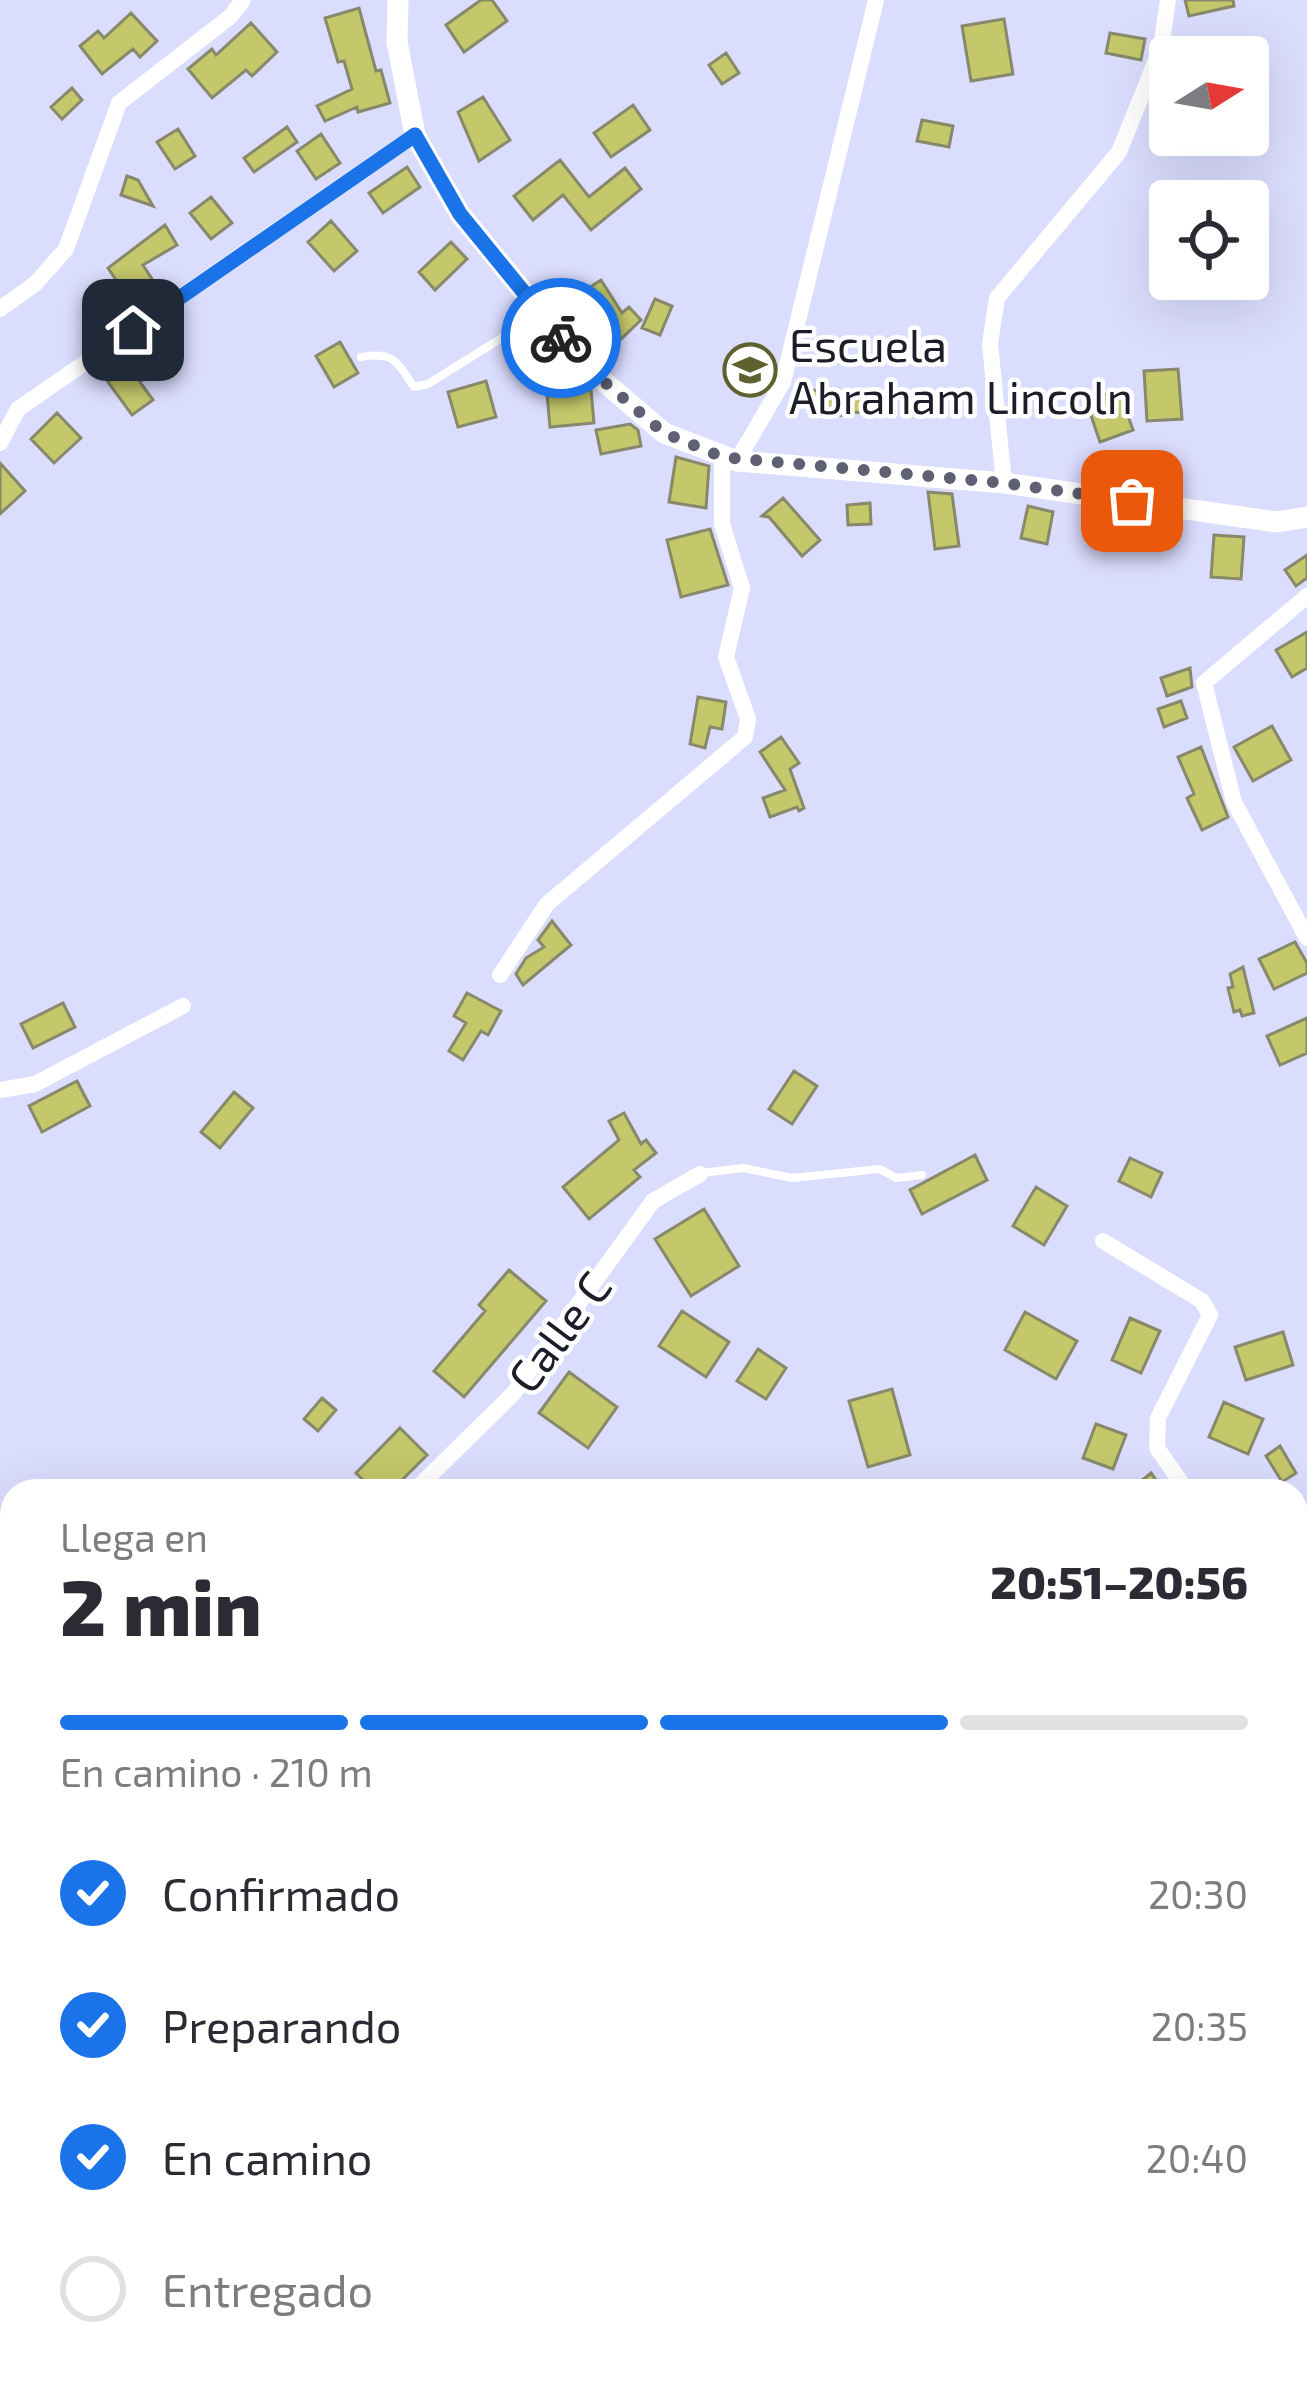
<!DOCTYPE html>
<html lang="es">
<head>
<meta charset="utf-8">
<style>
  body { margin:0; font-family:"Exo 2",sans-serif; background:#f7f7f7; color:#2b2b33; height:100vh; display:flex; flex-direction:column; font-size:45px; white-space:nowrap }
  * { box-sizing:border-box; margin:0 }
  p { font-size:39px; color:#7c7c81 }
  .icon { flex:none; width:66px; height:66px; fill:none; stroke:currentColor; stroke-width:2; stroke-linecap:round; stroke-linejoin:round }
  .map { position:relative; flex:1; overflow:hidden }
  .drawer { position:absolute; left:0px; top:1479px; width:1308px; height:903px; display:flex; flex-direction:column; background:#fff; border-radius:36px 36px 0 0; box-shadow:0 12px 48px #0002 }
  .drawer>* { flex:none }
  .needle { width:78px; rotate:79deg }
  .fabs { position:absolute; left:1149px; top:36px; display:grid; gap:24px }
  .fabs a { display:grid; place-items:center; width:120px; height:120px; border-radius:12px; background:#fff; box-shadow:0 12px 48px #0002; font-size:60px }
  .pin { position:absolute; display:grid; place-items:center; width:102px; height:102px; color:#fff; margin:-51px; border-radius:24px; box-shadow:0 6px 18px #0006 }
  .courier { position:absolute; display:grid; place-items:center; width:120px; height:120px; margin:-60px; border:9px solid #1a73e8; border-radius:50%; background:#fff; color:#222; box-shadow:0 3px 15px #0007 }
  .overview em { font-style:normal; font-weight:800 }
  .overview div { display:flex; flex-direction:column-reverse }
  .overview { display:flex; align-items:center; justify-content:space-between; height:204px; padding:0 60px }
  h1 { font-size:78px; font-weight:800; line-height:90px }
  .bar { display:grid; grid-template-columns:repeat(4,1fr); gap:18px 12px; align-content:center; height:144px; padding:0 60px }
  .bar i { height:15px; border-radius:9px; background:#e1e1e2 }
  .bar .on { background:#1a73e8 }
  .bar p { grid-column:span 4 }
  ol { padding:0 60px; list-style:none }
  li { display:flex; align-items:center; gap:36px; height:132px }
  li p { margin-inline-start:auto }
  li .icon { padding:12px; border-radius:50%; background:#1a73e8; color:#fff; stroke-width:4 }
  li:last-child { color:#7c7c81 }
  li i { width:66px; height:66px; border:6px solid #e1e1e2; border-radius:50% }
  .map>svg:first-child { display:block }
  .building { fill:#c4c76a; stroke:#87896a; stroke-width:3 }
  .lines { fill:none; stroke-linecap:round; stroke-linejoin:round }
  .service { stroke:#fff; stroke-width:8 }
  .minor { stroke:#fff; stroke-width:16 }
  .tertiary { stroke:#fff; stroke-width:21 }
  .done { stroke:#5f6073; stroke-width:12; stroke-dasharray:0 21.6 }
  .route { stroke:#1a73e8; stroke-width:15 }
  .labels { text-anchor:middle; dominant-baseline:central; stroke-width:9; stroke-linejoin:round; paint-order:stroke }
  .poi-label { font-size:45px; fill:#1c1d28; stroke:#fff; text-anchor:start }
  .street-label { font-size:45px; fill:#1c1d28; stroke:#fff }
</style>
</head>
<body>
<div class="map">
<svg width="1307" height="2381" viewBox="0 0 1307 2381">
  <rect width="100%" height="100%" fill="#dbddfe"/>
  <!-- building -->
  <path class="building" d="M481,0H492L507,21L464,52L446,25Z
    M1185,0H1233L1234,6L1189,16Z
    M359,8L376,71L381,70L390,103L358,112L357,107L325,121L317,106L352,89L344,61L338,62L325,18Z
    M131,13L157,41L140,57L133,49L102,74L80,46L98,31L104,38Z
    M1004,19L1013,74L971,81L962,26Z
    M251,23L277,52L252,76L246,70L212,98L188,69L212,49L216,55Z
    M1110,33L1145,39L1141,60L1106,53Z
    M726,53L739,73L722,84L709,65Z
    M72,88L82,100L62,119L51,107Z
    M483,97L510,140L479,161L458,112Z
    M633,105L650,130L611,157L594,133Z
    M922,120L953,126L949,147L917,141Z
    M287,127L297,142L254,172L244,158Z
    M178,129L195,156L175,169L157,142Z
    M321,134L340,163L316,179L297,151Z
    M560,160L589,197L625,168L641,189L591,230L563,195L533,220L514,196Z
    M407,167L420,187L383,213L369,193Z
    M127,176L138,180L153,206L121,195Z
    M211,197L232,223L211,239L190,213Z
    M331,221L357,251L334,271L308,242Z
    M165,225L177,245L143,265L156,285L131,302L108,268Z
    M451,242L467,259L435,290L419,272Z
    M601,280L622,313L629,307L641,320L620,340L592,310L581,317L570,300Z
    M655,299L672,306L660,335L642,328Z
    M340,342L358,373L334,387L316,356Z
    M764,350L774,363L773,370L750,388L737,372Z
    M138,360L149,375L140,382L153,400L132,415L108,382Z
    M1178,369L1182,419L1147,421L1144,371Z
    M486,381L496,417L458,427L448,392Z
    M591,390L594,423L550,427L547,394Z
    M812,390L876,397L875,413L848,412V416L811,412Z
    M1119,390L1133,430L1100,442L1086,401Z
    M57,413L81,438L54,463L31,439Z
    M630,424L638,430L641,446L601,454L596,430Z
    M676,457L709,466L706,508L669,502Z
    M0,463L25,491L0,514Z
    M928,492L952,494L959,546L935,549Z
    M783,498L820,540L802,556L769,517L762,516Z
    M870,503L871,524L848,525L847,505Z
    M1028,506L1053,512L1047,544L1021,538Z
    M710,529L728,585L681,597L667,540Z
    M1214,535L1244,537L1241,579L1211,577Z
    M1307,555V578L1296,586L1285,570Z
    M1307,632V668L1292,677L1276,650Z
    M1190,668L1192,687L1167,696L1161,678Z
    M698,697L726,702L722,729L710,727L705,748L690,744Z
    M1181,701L1187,718L1164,727L1158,709Z
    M1272,726L1291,760L1253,781L1234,747Z
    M781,737L799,763L790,769L804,808L799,811L797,807L770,817L763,798L785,790L760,752Z
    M1201,747L1228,817L1202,830L1187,798L1194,794L1178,757Z
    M552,921L571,945L523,985L516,974L526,958L544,947L538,940Z
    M1295,942L1307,963V973L1274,989L1259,959Z
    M1243,967L1254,1013L1242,1016L1240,1010L1234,1012L1228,988L1233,987L1230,974Z
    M467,993L501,1011L488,1035L481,1031L463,1060L449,1051L466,1023L454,1016Z
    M63,1003L75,1027L33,1048L21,1024Z
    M1307,1018V1053L1280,1065L1267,1036Z
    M794,1071L817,1086L792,1124L769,1109Z
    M77,1081L90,1106L42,1132L29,1106Z
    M234,1092L253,1108L220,1148L201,1132Z
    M624,1113L641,1144L646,1140L656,1153L634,1170L640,1177L589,1219L563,1187L619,1140L609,1121Z
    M975,1155L987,1180L922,1214L910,1190Z
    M1130,1158L1162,1173L1151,1197L1119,1181Z
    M1036,1187L1067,1206L1044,1245L1013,1226Z
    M704,1209L739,1266L691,1296L655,1239Z
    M509,1270L546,1301L464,1397L434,1371L485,1311L479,1305Z
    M682,1311L729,1342L706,1377L659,1346Z
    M1025,1312L1077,1341L1056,1379L1005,1350Z
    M1130,1318L1160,1331L1141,1373L1112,1360Z
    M1283,1332L1293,1365L1246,1380L1235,1347Z
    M758,1349L786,1368L766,1399L737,1381Z
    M569,1372L617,1407L588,1448L539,1413Z
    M892,1389L910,1455L868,1467L849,1401Z
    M322,1398L336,1410L318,1431L304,1419Z
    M1224,1402L1263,1419L1248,1454L1209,1437Z
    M1096,1424L1126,1435L1113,1469L1083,1458Z
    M400,1428L427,1455L391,1491H374L356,1473Z
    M1280,1446L1296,1473L1282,1482L1266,1456Z
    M1151,1473L1164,1491H1126L1145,1478Z"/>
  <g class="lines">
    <!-- service -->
    <path class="service" d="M361,357C394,351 397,362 414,387L428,384L540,314
      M702,1173L743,1168L792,1178L880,1169L896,1178L922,1175"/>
    <!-- minor -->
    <path class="minor" d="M0,309L35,284L66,249L119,103L231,16L243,0
      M0,443L18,409L415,135
      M737,461L783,382L876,0
      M1004,483L990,344L997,298L1119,152L1161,48L1168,0
      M1307,596L1204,683L1234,802L1307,938
      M500,975L547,904L745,737L748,719L726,657L742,588L722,524V457
      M0,1090L35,1084L183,1006
      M1103,1241L1202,1301L1210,1315L1158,1418L1157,1448L1187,1491
      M414,1491L513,1394L653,1201L700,1174
      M0,1795L12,1792
      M1158,2370V2381"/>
    <!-- tertiary -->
    <path class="tertiary" d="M398,0L397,42L415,135L460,214L581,362L664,433L737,461L1004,483L1277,522L1307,517"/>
  </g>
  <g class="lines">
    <!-- done -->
    <path class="done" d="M561,338L581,362L664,433L722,457L1004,483L1132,501"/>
    <!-- route -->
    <path class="route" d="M133,330L415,135L460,214L561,338"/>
  </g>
  <!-- icons -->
  <defs>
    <g id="school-ring" transform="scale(2.7)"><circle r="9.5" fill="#fff" stroke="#5e602d" stroke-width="1.5"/><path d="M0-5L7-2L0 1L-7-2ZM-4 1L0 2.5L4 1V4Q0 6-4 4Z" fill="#5e602d"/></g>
  </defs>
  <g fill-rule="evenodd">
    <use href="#school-ring" x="750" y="370"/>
  </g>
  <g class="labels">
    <!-- poi labels -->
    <g class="poi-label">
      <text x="789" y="344">Escuela<tspan x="789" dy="52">Abraham Lincoln</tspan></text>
    </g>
    <!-- street labels -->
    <g class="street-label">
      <text transform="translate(558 1331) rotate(-53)">Calle C</text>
    </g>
  </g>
</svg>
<div class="fabs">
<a><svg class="needle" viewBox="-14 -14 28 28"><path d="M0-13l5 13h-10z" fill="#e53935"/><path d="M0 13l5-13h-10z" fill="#7c7c81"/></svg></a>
<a><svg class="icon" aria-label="locate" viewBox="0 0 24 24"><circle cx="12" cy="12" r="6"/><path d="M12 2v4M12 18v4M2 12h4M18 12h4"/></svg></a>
</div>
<div class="pin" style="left:1132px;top:501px;background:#ea580c"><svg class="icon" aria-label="bag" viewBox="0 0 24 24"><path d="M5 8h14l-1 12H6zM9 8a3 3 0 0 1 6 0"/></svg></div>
<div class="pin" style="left:133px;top:330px;background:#1f2937"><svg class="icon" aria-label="home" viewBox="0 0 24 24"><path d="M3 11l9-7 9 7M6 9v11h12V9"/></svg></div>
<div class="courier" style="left:561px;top:338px"><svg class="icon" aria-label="bike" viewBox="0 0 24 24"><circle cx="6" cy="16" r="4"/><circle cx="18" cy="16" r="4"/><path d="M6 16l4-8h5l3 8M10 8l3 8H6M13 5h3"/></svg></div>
<section class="drawer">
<div class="overview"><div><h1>2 min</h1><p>Llega en</p></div><em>20:51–20:56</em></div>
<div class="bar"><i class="on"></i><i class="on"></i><i class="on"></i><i></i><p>En camino · 210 m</p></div>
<ol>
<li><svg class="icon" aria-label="check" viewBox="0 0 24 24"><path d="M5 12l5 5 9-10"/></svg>Confirmado<p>20:30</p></li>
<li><svg class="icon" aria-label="check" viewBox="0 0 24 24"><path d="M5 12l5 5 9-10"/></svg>Preparando<p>20:35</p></li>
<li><svg class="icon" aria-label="check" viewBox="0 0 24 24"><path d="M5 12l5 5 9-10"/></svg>En camino<p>20:40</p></li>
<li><i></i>Entregado</li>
</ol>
</section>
</div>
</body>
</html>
